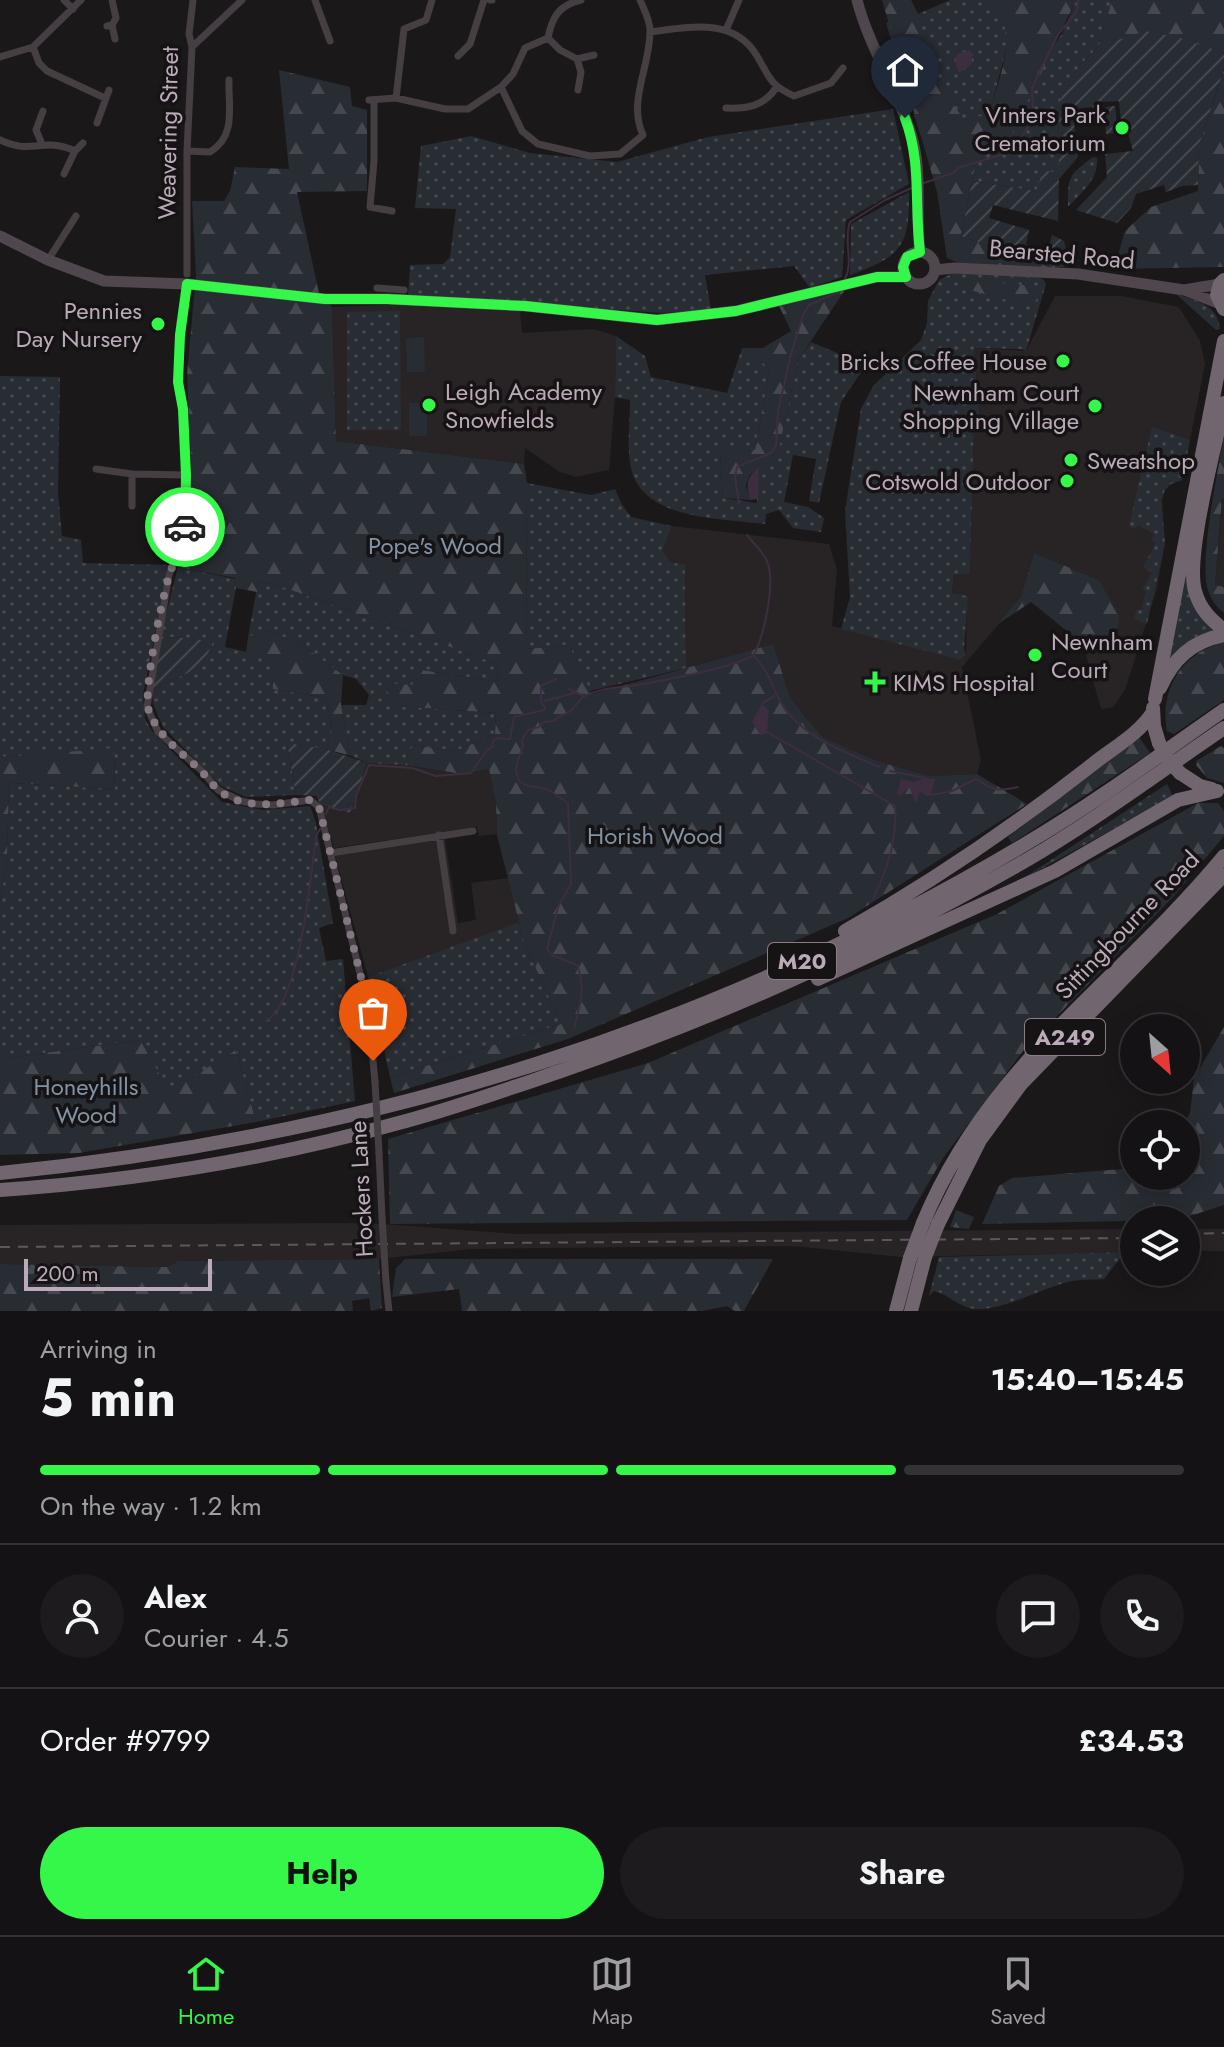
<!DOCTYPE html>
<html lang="en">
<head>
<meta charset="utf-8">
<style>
  body { margin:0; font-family:Jost,sans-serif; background:#1d1b1d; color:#f1f3f6; height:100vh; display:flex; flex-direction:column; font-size:30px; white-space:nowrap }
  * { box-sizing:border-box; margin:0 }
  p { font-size:26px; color:#9d9ea0 }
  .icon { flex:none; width:44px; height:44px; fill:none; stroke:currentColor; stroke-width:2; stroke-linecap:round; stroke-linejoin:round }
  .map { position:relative; height:1311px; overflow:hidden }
  .panel { display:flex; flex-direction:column; background:#141214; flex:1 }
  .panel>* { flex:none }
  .needle { width:52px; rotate:153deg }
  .tools { position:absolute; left:1120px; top:1014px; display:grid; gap:16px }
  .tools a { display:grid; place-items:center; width:80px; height:80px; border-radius:50%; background:#141214; box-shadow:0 4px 20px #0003,0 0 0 2px #333234; font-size:40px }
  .scale { position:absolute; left:24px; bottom:20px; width:188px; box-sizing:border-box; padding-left:8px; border:4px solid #bbaab8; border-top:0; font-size:22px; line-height:28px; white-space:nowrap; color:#bbaab8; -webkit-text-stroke:6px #161315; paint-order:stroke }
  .pin { position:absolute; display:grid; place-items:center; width:68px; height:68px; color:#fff; margin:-82px -34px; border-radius:50% 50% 50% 0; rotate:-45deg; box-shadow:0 0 8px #0007 }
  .pin .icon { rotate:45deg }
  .courier { position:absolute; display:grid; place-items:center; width:80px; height:80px; margin:-40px; border:6px solid #34f74a; border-radius:50%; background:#fff; color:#222; box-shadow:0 2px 10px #0007 }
  .summary em { font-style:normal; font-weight:700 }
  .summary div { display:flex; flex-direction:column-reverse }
  .summary { display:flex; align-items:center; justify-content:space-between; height:136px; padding:0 40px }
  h1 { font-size:52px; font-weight:700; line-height:60px }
  .bar { display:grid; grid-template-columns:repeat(4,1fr); gap:12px 8px; align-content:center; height:96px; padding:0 40px }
  .bar i { height:10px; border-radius:6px; background:#333234 }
  .bar .active { background:#34f74a }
  .bar p { grid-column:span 4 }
  .line { display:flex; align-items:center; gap:20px; padding:0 40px; border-top:2px solid #333234 }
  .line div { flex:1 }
  .round { display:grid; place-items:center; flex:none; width:84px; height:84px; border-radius:42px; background:#1d1b1d }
  .primary-button { display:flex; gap:16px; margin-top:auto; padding:16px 40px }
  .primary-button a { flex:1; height:92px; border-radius:48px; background:#34f74a; color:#111; font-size:32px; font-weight:700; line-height:92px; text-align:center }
  .primary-button a+a { background:#1d1b1d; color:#f1f3f6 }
  .dock { display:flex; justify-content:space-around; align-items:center; height:112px; border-top:2px solid #333234; background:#141214; font-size:22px; color:#9d9ea0 }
  .dock a { display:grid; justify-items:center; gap:4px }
  .dock .active { color:#34f74a }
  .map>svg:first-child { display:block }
  .built { fill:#282426 }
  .grass { fill:url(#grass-dots) }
  .forest { fill:url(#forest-firs) }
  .garden { fill:url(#garden-furrows) }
  .pitch { fill:#282c33 }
  .water { fill:#3d2e3f }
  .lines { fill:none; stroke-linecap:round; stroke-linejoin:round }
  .stream { stroke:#3d2e3f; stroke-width:2 }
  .street { stroke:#453e43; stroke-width:7 }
  .secondary { stroke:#50474e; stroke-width:11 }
  .highway { stroke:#71656f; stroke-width:14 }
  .rail { stroke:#5f555d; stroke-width:2; stroke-dasharray:10 8; stroke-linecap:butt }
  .street-bridge { stroke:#453e43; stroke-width:7 }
  .highway-bridge { stroke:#71656f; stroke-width:14 }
  .done { stroke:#837781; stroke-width:8; stroke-dasharray:0 14.4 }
  .route { stroke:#34f74a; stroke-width:10 }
  .poi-dot { fill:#34f74a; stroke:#161315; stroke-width:3 }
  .labels { text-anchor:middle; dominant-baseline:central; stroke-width:7; stroke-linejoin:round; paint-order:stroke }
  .shield { fill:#161315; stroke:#8a7d87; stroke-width:2 }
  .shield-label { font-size:22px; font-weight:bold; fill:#bbaab8 }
  .poi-label { font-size:24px; fill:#bbaab8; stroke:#161315; text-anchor:end }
  .street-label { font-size:24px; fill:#bbaab8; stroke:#161315 }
  .park-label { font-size:24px; fill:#8193a6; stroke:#161315 }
</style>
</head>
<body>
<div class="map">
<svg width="1224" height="1311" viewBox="0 0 1224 1311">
  <defs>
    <pattern id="grass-dots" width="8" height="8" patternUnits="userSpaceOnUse" patternTransform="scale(2)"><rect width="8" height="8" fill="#282c33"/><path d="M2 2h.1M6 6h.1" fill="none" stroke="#45484e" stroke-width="1.8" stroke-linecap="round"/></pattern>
    <pattern id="forest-firs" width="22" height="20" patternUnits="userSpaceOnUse" patternTransform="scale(2)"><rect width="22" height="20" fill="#282c33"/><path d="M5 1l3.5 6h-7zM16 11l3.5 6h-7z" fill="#45484e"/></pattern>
    <pattern id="garden-furrows" width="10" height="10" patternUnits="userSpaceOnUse" patternTransform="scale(2)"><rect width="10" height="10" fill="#282c33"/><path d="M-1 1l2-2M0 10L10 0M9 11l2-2" fill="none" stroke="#45484e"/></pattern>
  </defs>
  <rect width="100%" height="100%" fill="#1b181a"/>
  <!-- built -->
  <path class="built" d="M1055,296H1121L1179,307L1200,341L1205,364L1182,480L1171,484L1165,490L1162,500L1165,543L1157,588L1125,690L1113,707L1101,709L1083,644L1099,641V580L1034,553L1021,598L962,667L981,760L977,774L930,776L880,762L824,738L805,717L790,697L773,644L686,668L685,566L670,562L661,550L672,526L829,544L837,570L832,626L960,660L966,655L967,596L952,594L954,574H970L974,424L980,421L974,348L1026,351Z
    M410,304L520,311L522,333L594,329L616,336L615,397L609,470L576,477L560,472L525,448L524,464L336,441L332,307Z
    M1224,483V587L1215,586Z
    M367,763L405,765L462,774L489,769L496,804L497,834L479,836L477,827L334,848L321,805L350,813Z
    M445,839L458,923L476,920L471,883L508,878L519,922L368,977L335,855Z
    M369,1223L517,1234L1134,1229V1252L901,1257L794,1246L640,1247L471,1249L379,1259L180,1261L167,1267L0,1264V1225Z
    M1186,1229H1224V1251H1186Z"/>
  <!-- grass -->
  <path class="grass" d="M950,0H1042L1008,42L989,115L964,120L921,137L886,23L918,14Z
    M1076,0H1112L1099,46L1079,66L1058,104L1059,172L1036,191L972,181L976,160L1062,34Z
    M893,109L909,184L846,220L842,277L810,288L794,266L705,275L711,310L663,313L408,296L410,265L443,264L450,257L456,209L415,208L421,146L471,136L530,153L617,162L708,137Z
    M1093,157L1097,158C1099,179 1081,193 1068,207C1068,176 1068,176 1093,157Z
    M909,192C910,246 901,257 850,275L851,224Z
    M966,273L1038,277L1043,279L1046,284L1026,351L1021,349L974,348L980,422L974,424L970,574H954L952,593L968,596L964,649L966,655L960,660L841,629L850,597L845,511L861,409L873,386L921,340L927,323L928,301L939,280L951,274Z
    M1176,294C1196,300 1218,305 1220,329L1216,330Z
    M400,311L401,430H347V312Z
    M616,336L645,356L651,377L727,393L742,348L770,368L755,450L720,451L723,498L757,503L759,467L778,453L798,360L811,342L866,365L841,402L819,503L809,501L816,459L793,455L784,502L808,507L824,518L821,532L793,528L779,510L766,514L765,524C720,518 637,521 630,462C627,442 630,420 630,400L615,397Z
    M0,376L60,377L58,492L62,536L81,540L83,563L169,565L143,694L145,719L152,731L222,802L263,810L310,806L316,823L333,923L319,928L326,961L343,959L355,1101L256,1122L236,1050L169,1092L140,1040L0,1059V900L7,863L9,783L115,789L114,749L4,757L0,751Z
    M1152,427L1190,440L1182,480L1171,484L1165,490L1161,500L1165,543L1147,624L1134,619L1136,610H1141L1146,591L1142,590L1152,573L1143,567L1156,543L1152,541L1154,534L1138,525L1134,529L1129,526Z
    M527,483L591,495L615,489L621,503L631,517L672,526L662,550L670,562L685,565L686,668L590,691L569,645L526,649Z
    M1188,547C1188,583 1187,605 1214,632L1184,645L1166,662Z
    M178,567L235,579L236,588L225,647L272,658L273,689L326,698L332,730L326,749L287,744L296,795L246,797L221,786L163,727L153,704L152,690L202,666L212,643L190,638L160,637Z
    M258,582L274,584L498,664L497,682L423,670L412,686L388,683L398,706L496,713L495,734L456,751L413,745L405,765L367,763L351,756L341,705H366L369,695L356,679L343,675L299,643L267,631L248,637Z
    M1167,784L1173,796L1019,881Z
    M519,922L524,942L561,1024L390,1077L368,977Z
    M1125,1252L1104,1279C1094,1280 1082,1279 1072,1281C1043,1287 1004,1311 974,1309C959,1307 948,1294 934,1291L929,1296L939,1257Z"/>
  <!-- forest -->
  <path class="forest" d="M882,0H911L918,14L926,65L964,120L989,114C999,75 1021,35 991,0H1076L1007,145L976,160L961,236L1052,268L959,263L947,258L937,192Z
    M1112,0H1224V53L1099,46Z
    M279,70L350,87L352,106L367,110V191L297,192L319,293L332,307L336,441L524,464L527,483L526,649L569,645L592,694L773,644L790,697L805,717L824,738L880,762L930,776L977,774L1027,804L848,918L568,1039L394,1093L390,1077L561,1024L524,942L497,835L496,804L489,769L462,774L405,765L413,745L456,751L495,734L496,713L398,706L386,690L388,683L412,685L422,670L497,682L498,664L274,584L258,582L257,592L236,588L235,578L178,567L194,528L187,374L196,275L192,201H224L230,191L235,167L289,169Z
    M1224,70V267L1114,269L1125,231L1151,207L1198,191L1199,145Z
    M960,279L1034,286L1039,293L1033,307L959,287Z
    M845,290L798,360L778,453L750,475L746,485L750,500L723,498L720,450H755L770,368L742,348H763L791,331L779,306Z
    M1224,436V499H1222L1215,585L1224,587V613C1216,607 1210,598 1207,587C1200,555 1218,471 1224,436Z
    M1034,553L1099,580L1119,616L1118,627L1098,641L1083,644L1031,602L998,624L1021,597Z
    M267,631L299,643L343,675L341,705L351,756L326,749L332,730L326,698L273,689L271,658L246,652L248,637Z
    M1224,642V700L1174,734L1167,731C1159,689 1183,652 1224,642Z
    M1139,737L1150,753L1012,843L1008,837Z
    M1221,746L1224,748V783L1207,778L1196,765V761Z
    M114,748L115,789L9,783L7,863L0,900V751L4,757Z
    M1198,803H1218L1224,811V836L1174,896L1023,1051L943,1158L907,1220L390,1224L388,1139L648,1063L997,914Z
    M1224,1027V1205L1178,1220L982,1224L999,1186L1012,1178L1134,1168V1176H1186V1124H1184L1190,1113L1194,1078Z
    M140,1040L169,1091L236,1050L256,1122L79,1153L0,1155V1059Z
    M956,1210L974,1217L969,1229L950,1227Z
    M379,1259L382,1308L371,1311L369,1298L352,1301L353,1311H0V1264L167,1267L179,1261Z
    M405,1259H773L744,1311H735L727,1306L702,1311H462L459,1289L392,1297L396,1268Z"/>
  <!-- garden -->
  <path class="garden" d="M1145,31L1177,37L1224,53V69L1199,145L1198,185L1182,186L1166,192L1164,185L1136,194L1131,208L1117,223L1076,210L1107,177L1105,154L1133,151L1125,122H1121L1119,101L1100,102V112L1105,111V107L1115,106L1118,133L1106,134L1105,124L1093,115V107L1082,108L1084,119L1074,124L1078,157L1059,179L1058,221L993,205L989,218L1029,230L1026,244L1048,250L1052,235L1064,241L1070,266L1052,268L961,236L972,181L1036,191L1043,171L1059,172L1058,104L1079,66L1099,46Z
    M160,637L190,638L213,642L202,666L152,690Z
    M287,743L326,749L367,763L350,813L321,805L316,796L296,795Z"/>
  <!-- pitch -->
  <path class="pitch" d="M424,337L425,372H407L406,338Z
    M409,403H427V436H409Z"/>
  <!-- water -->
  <path class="water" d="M969,50L973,54L971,65L959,73L955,62L957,54Z
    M759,467L758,499L750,500C746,484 746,478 759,467Z
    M762,703L769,711L767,732L761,736L752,722Z
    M925,778L935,779L931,795L926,796L920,792L916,803L909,787L900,796L897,794L901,779L914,782Z"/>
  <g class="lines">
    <!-- stream -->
    <path class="stream" d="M924,183L953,173L958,168L1004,154L1016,145L1027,129L1033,110L1032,88L1057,36L1077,11L1078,0
      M845,279C854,262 843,240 850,222L885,200L914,187
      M739,503L735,477L737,467L771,453L776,446L778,411L791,354L803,315L809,305L839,292
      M754,656C773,675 772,695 789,714C812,741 848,753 879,767
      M569,689L583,696
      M544,701L575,693
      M762,703L775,696
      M767,732L895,806C897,840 888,868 873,899
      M890,771L925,778
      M931,795L952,791L976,779C992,790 999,792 1018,787
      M326,814L329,807L340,810L355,808L356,796L369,765L412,768L436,776L471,773L487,750L492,747L493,741L498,738L510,739L514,717L544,710L545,708L541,702V686L556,679
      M266,1021C300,1003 311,874 316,836L320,829
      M574,1028C580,1007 586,986 577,965L552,955L547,949L558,907L571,884L568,803L547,789L525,785L519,781L516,771L517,763L523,746L522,740L528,730L539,727L543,722L554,721C559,715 563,716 569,712C574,709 578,702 582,698C600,686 630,687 650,683C682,676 723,670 753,656C764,637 776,583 767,561C763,552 753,543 747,535"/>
    <!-- street -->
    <path class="street" d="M64,0L73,9
      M315,0L330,41
      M490,0H492
      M112,25L115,39
      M107,26L112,25L116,18L112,0
      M726,30L739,0
      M650,32C689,27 734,17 757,56C770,78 770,85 794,96L831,83L843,68
      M548,38L560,50L577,59L581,72L578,90
      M33,47L39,63L47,71L105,98
      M192,47L242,0
      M458,56L470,44L484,0
      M0,57L33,47L81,0
      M577,59L594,55
      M501,87L522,131L538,144L590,156L620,154L643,135C627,101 651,65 650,30C650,21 644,9 640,0
      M396,98L404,29L426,20L432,0
      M369,100L396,98L445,109H468L501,87L513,74L525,48L548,38C552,17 559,5 581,0
      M374,100V161L370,207L392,211
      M726,108C747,109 764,106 776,88
      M97,123L109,90
      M0,140C33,156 43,136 75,151
      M42,144L36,130L43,111
      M187,151L210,152C237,136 228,105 229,80
      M64,174L75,151L83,143
      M48,260L76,216
      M187,274V151L192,47L189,34L193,0
      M187,284L180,335L178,382L183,409L186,475L185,527L181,546L169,575L147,707L158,732L202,771L218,790L241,801L256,804L273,805L310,800L319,807L368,1006L375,1082
      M377,288L404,290
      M96,469L132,474L186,475
      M132,506V474
      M439,835L453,931
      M330,853L473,831
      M379,1153L382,1217
      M386,1282L389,1311"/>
    <!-- secondary -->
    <path class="secondary" d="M857,0C869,47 897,88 911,134C923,172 915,212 920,252
      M0,236L48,260L104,281L187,284L325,299H387L525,306L657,320L736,311L877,277H906
      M903 268a16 16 0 1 1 32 0a16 16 0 1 1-32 0Z
      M935,270L954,268L1078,274L1184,290L1220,284
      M1187,291L1220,304"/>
    <!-- highway -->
    <path class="highway" d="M1224,280L1220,284L1217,295L1224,309
      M1224,403C1216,445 1185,555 1195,591C1200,609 1210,619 1224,630
      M1160,688C1173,659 1192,641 1224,635
      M1155,699L1224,341
      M1153,708L1154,726L1159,743
      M1180,773L1200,786L1212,789
      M845,931C932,882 1014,826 1093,764C1113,748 1139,734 1153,712
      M818,979L1055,871L1178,800L1217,791
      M0,1173C372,1135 716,1031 1037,837C1102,798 1162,753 1224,710
      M0,1190C137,1181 274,1158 406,1121C457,1107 508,1089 558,1072C721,1016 876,947 1025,861C1094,821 1158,773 1224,728
      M923,1223C989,1063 1119,983 1224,856
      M938,1224L980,1140L1021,1084L1224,875
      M896,1311L910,1258
      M911,1311L925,1257"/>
    <!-- rail -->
    <path class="rail" d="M1186,1234L1224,1233
      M0,1247L1134,1238"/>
    <!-- street-bridge -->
    <path class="street-bridge" d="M375,1082L379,1153
      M382,1217L386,1282"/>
    <!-- highway-bridge -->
    <path class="highway-bridge" d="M1159,743L1168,760L1180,773
      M925,1257L938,1224
      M910,1258L923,1223"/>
  </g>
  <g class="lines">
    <!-- done -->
    <path class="done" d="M185,527C182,544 175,557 170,573C163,593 142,695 149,711C158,735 177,749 196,766C203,772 209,781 216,788C243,812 278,803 310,800L319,807L368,1006L373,1061"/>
    <!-- route -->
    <path class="route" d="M185,527L186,475L183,409L178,382L180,335L187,284L325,299H387L525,306L657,320L736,311L877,277H906L903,267L907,257L920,252C914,204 922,164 905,118"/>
  </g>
  <!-- markers -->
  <g class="poi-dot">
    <circle cx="1122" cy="128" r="8"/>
    <circle cx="158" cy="324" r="8"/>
    <circle cx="1063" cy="361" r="8"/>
    <circle cx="429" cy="405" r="8"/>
    <circle cx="1095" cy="406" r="8"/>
    <circle cx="1071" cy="460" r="8"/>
    <circle cx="1067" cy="481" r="8"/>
    <circle cx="1035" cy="655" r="8"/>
    <path d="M871 670h8v8h8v8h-8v8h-8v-8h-8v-8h8z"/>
  </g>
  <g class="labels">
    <!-- shield labels -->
    <g class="shield">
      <rect x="768" y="943" width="68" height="36" rx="6"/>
      <rect x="1025" y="1019" width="80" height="36" rx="6"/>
    </g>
    <g class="shield-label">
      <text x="802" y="961">M20</text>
      <text x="1065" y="1037">A249</text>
    </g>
    <!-- poi labels -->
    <g class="poi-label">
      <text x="1106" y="114">Vinters Park<tspan x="1106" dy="28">Crematorium</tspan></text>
      <text x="142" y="310">Pennies<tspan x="142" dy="28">Day Nursery</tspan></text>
      <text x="1047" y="361">Bricks Coffee House</text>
      <text x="445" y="391" text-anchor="start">Leigh Academy<tspan x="445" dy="28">Snowfields</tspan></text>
      <text x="1079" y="392">Newnham Court<tspan x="1079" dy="28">Shopping Village</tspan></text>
      <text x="1087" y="460" text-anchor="start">Sweatshop</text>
      <text x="1051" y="481">Cotswold Outdoor</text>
      <text x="1051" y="641" text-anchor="start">Newnham<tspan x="1051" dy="28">Court</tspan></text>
      <text x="893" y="682" text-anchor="start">KIMS Hospital</text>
    </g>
    <!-- street labels -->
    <g class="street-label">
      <text transform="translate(168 133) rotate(-89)">Weavering Street</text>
      <text transform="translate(1062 254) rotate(5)">Bearsted Road</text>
      <text transform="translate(1127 925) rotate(-46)">Sittingbourne Road</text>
      <text transform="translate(361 1189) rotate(-93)">Hockers Lane</text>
    </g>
    <!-- park labels -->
    <g class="park-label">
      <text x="435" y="545">Pope's Wood</text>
      <text x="655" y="835">Horish Wood</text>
      <text x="86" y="1086">Honeyhills<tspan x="86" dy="28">Wood</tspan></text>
    </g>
  </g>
</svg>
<div class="tools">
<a><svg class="needle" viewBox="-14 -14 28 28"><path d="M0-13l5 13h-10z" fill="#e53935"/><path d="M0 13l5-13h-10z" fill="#9d9ea0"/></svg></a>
<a><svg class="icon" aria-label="locate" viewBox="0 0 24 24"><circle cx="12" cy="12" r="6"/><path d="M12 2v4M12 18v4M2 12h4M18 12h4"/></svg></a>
<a><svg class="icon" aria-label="layers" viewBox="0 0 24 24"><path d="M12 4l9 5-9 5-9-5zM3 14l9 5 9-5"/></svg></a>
</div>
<div class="scale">200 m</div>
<div class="pin" style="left:373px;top:1061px;background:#ea580c"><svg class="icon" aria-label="bag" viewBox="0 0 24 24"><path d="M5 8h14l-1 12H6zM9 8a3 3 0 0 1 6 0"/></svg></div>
<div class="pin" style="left:905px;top:118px;background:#1f2937"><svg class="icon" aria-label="home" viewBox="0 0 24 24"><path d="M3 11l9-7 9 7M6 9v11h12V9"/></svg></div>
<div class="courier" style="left:185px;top:527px"><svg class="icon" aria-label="car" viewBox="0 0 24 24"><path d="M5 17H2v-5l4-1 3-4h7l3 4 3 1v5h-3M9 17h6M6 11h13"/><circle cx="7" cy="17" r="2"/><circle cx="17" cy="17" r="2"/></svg></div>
</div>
<section class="panel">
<div class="summary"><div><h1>5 min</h1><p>Arriving in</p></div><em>15:40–15:45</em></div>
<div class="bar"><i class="active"></i><i class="active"></i><i class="active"></i><i></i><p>On the way · 1.2 km</p></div>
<div class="line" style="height:144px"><a class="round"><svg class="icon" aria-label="person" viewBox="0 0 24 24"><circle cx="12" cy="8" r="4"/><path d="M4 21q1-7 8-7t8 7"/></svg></a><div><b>Alex</b><p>Courier · 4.5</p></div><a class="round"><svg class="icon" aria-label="chat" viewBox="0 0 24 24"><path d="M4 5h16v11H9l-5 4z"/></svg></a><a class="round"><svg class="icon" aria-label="phone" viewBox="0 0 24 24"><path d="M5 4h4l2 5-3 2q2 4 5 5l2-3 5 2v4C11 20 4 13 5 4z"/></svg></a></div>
<div class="line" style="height:104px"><div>Order #9799</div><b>£34.53</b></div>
<div class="primary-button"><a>Help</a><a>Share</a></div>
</section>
<nav class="dock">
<a class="active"><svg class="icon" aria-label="home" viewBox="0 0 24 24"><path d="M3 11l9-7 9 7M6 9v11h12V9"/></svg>Home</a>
<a><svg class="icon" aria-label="map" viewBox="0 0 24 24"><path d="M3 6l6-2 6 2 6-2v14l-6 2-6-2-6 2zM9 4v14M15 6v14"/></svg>Map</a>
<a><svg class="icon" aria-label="saved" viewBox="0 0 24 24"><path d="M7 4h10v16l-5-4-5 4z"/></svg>Saved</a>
</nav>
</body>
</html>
